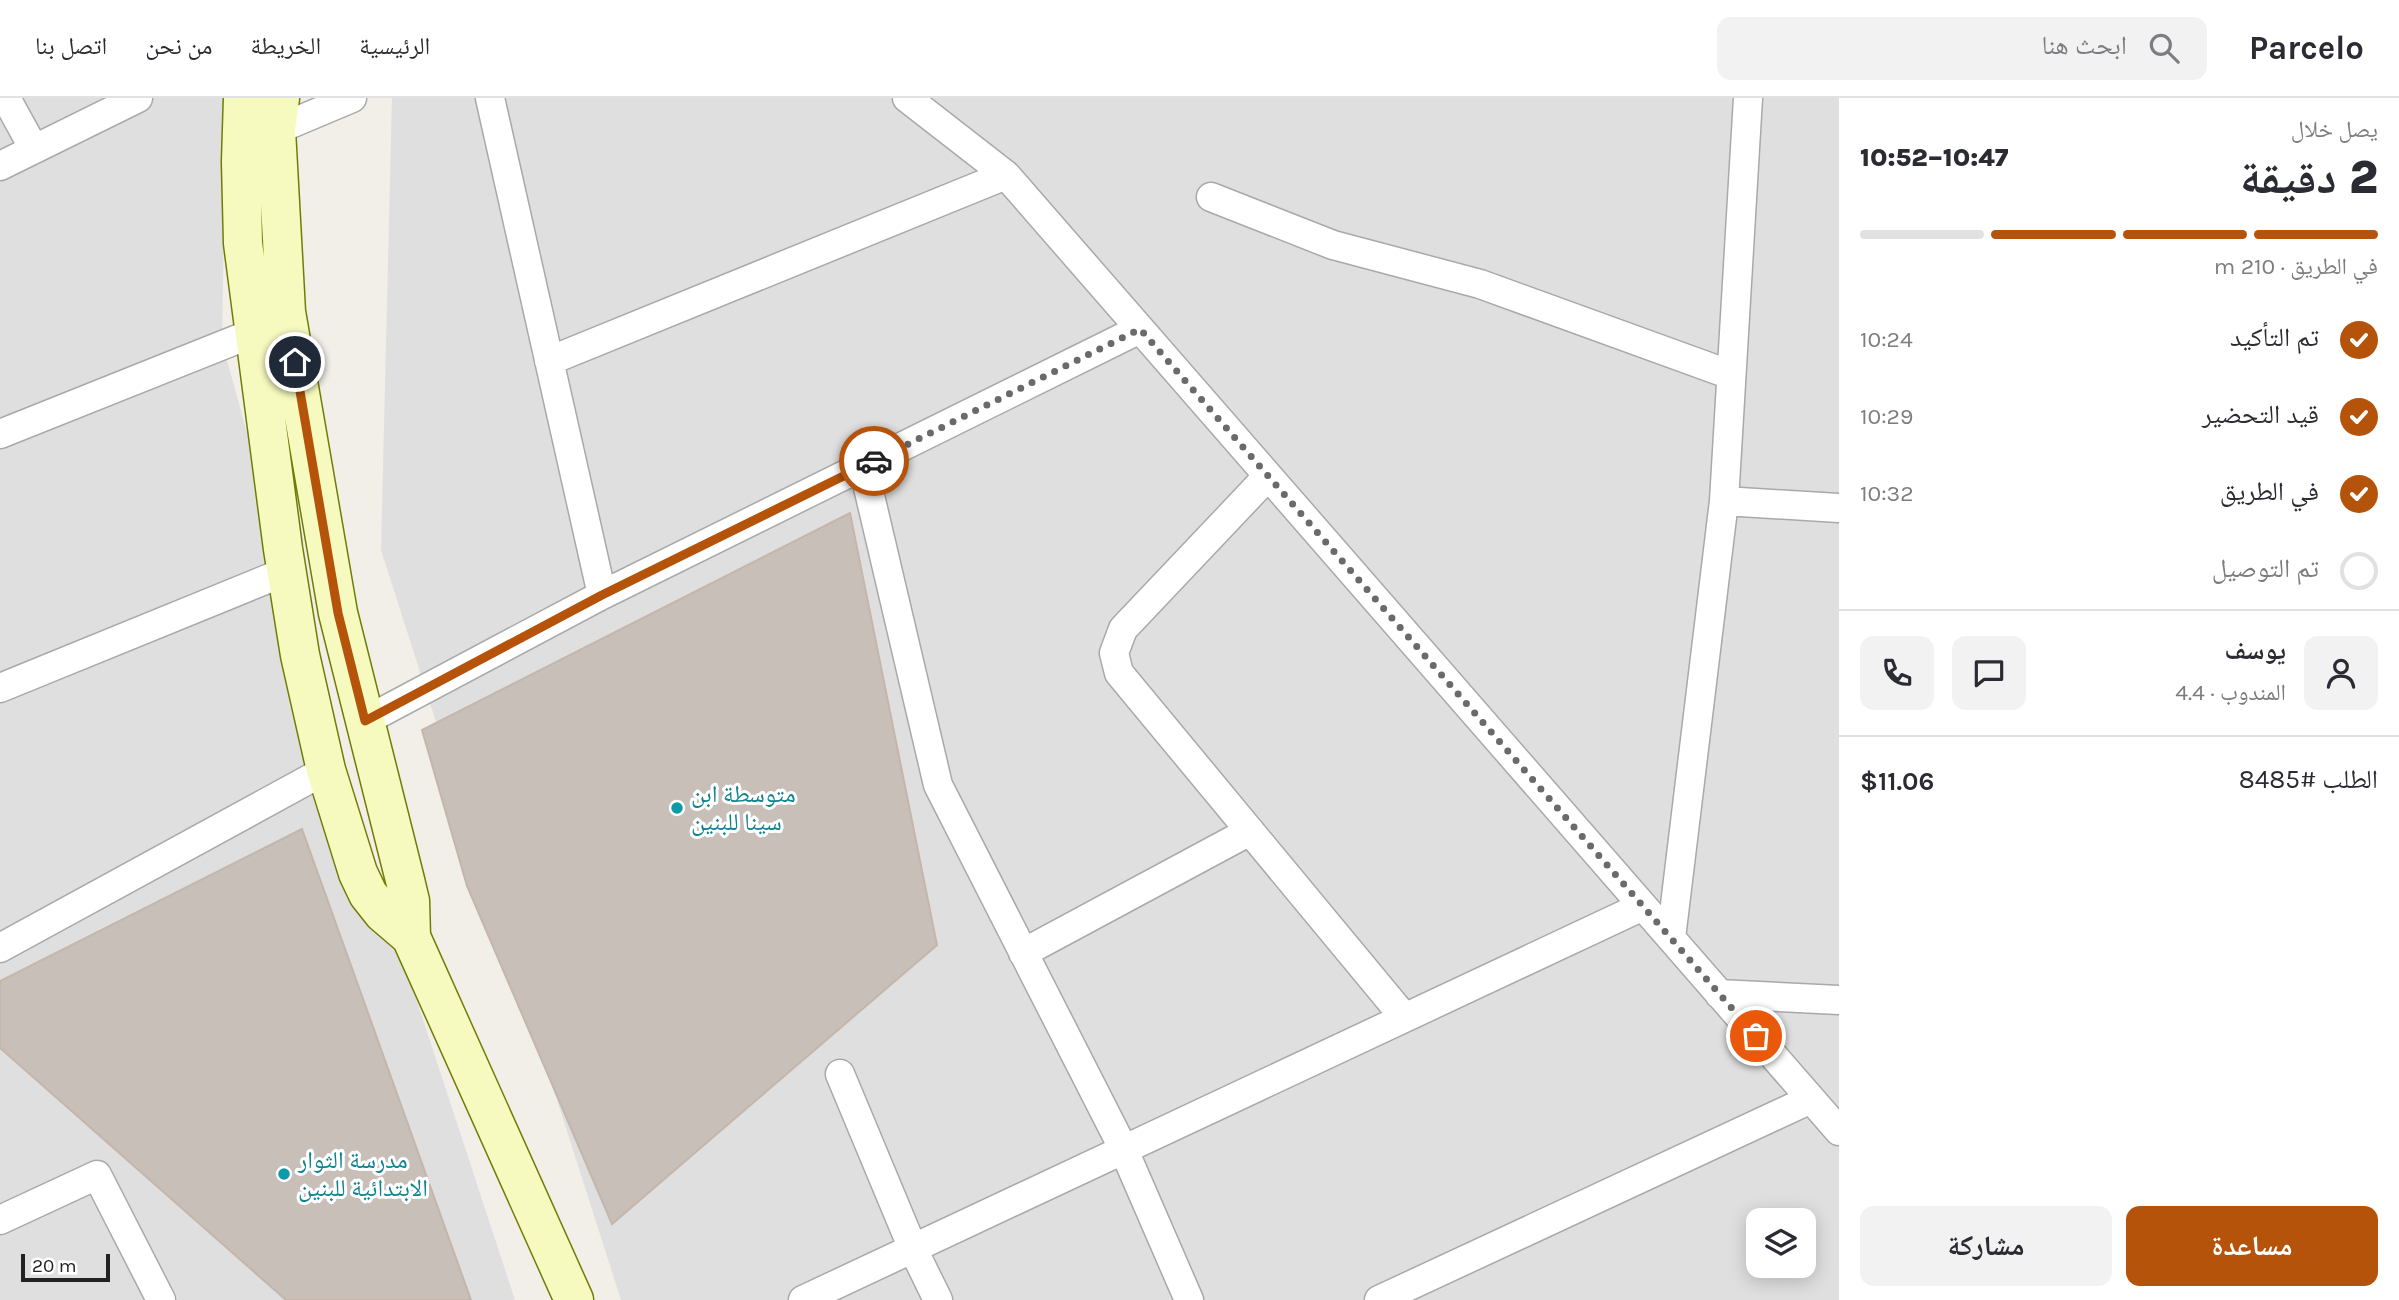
<!DOCTYPE html>
<html lang="ar">
<head>
<meta charset="utf-8">
<style>
  body { margin:0; font-family:Karla,"Noto Naskh Arabic",sans-serif; background:#f2f2f3; color:#2b2b33; direction:rtl; height:100vh; display:flex; flex-direction:column; font-size:26px; white-space:nowrap }
  * { box-sizing:border-box; margin:0 }
  p { font-size:23px; color:#7c7c81 }
  .icon { flex:none; width:38px; height:38px; fill:none; stroke:currentColor; stroke-width:2; stroke-linecap:round; stroke-linejoin:round }
  .map { position:relative; flex:1; overflow:hidden; direction:ltr }
  .details { display:flex; flex-direction:column; background:#fff; width:560px }
  .details>* { flex:none }
  .fabs { position:absolute; left:1746px; top:1110px; display:grid; gap:14px }
  .fabs a { display:grid; place-items:center; width:70px; height:70px; border-radius:14px; background:#fff; box-shadow:0 4px 18px #0003; font-size:35px }
  .scale { position:absolute; left:21px; bottom:18px; width:89px; box-sizing:border-box; padding-left:7px; border:4px solid #222; border-top:0; font-size:19px; line-height:24px; white-space:nowrap; color:#222; -webkit-text-stroke:5px #fff; paint-order:stroke }
  .pin { position:absolute; display:grid; place-items:center; width:60px; height:60px; color:#fff; margin:-30px; border:4px solid #fff; border-radius:50%; box-shadow:0 2px 7px #0007 }
  .courier { position:absolute; display:grid; place-items:center; width:70px; height:70px; margin:-35px; border:5px solid #b45309; border-radius:50%; background:#fff; color:#222; box-shadow:0 2px 9px #0007 }
  .headline em { font-style:normal; font-weight:800 }
  .headline div { display:flex; flex-direction:column-reverse }
  .headline { display:flex; align-items:center; justify-content:space-between; height:119px; padding:0 21px }
  h1 { font-size:46px; font-weight:800; line-height:52px }
  .bar { display:grid; grid-template-columns:repeat(4,1fr); gap:10px 7px; align-content:center; height:84px; padding:0 21px }
  .bar i { height:9px; border-radius:5px; background:#e1e1e2 }
  .bar .active { background:#b45309 }
  .bar p { grid-column:span 4 }
  .line { display:flex; align-items:center; gap:18px; padding:0 21px; border-top:2px solid #e1e1e2 }
  .line div { flex:1 }
  .round { display:grid; place-items:center; flex:none; width:74px; height:74px; border-radius:14px; background:#f2f2f3 }
  ol { padding:0 21px; list-style:none }
  li { display:flex; align-items:center; gap:21px; height:77px }
  li p { margin-inline-start:auto }
  li .icon { padding:7px; border-radius:50%; background:#b45309; color:#fff; stroke-width:4 }
  li:last-child { color:#7c7c81 }
  li i { width:38px; height:38px; border:4px solid #e1e1e2; border-radius:50% }
  .primary-button { display:flex; gap:14px; margin-top:auto; padding:14px 21px }
  .primary-button a { flex:1; height:80px; border-radius:14px; background:#b45309; color:#fff; font-size:28px; font-weight:800; line-height:80px; text-align:center }
  .primary-button a+a { background:#f2f2f3; color:#2b2b33 }
  header { display:flex; align-items:center; gap:42px; box-sizing:border-box; height:98px; padding:0 35px; background:#fff; border-bottom:2px solid #e1e1e2 }
  header strong { font-size:33px }
  nav { display:flex; gap:38px; margin-inline-start:auto; font-size:24px }
  .search { width:490px; height:63px; background:#f2f2f3; display:flex; align-items:center; gap:18px; box-sizing:border-box; padding:0 24px; border-radius:14px; color:#7c7c81; font-size:26px }
  main { display:flex; flex:1; min-height:0 }
  .map>svg:first-child { display:block }
  .residential { fill:#e0dfdf; fill-rule:evenodd }
  .building { fill:#c7bfb8; stroke:#c4b6ab; stroke-width:2 }
  .lines { fill:none; stroke-linecap:round; stroke-linejoin:round }
  .street-casing { stroke:#a9a9a9; stroke-width:31 }
  .secondary-casing { stroke:#707d05; stroke-width:41 }
  .street { stroke:#fff; stroke-width:28 }
  .secondary { stroke:#f7fabf; stroke-width:38 }
  .done { stroke:#6b6a68; stroke-width:7; stroke-dasharray:0 12.6 }
  .route { stroke:#b45309; stroke-width:9 }
  .culture-dot { fill:#0f9aa8; stroke:#fff; stroke-width:2.5 }
  .labels { text-anchor:middle; dominant-baseline:central; stroke-width:6; stroke-linejoin:round; paint-order:stroke }
  .culture-label { font-size:24px; fill:#0d838f; stroke:#fff; text-anchor:start }
</style>
</head>
<body>
<header>
<strong>Parcelo</strong>
<div class="search"><svg class="icon" aria-label="search" viewBox="0 0 24 24"><circle cx="10" cy="10" r="6"/><path d="M15 15l6 6"/></svg>ابحث هنا</div>
<nav><a>الرئيسية</a><a>الخريطة</a><a>من نحن</a><a>اتصل بنا</a></nav>
</header>
<main>
<section class="details">
<div class="headline"><div><h1>2 دقيقة</h1><p>يصل خلال</p></div><em>10:47–10:52</em></div>
<div class="bar"><i class="active"></i><i class="active"></i><i class="active"></i><i></i><p>في الطريق · 210 m</p></div>
<ol>
<li><svg class="icon" aria-label="check" viewBox="0 0 24 24"><path d="M5 12l5 5 9-10"/></svg>تم التأكيد<p>10:24</p></li>
<li><svg class="icon" aria-label="check" viewBox="0 0 24 24"><path d="M5 12l5 5 9-10"/></svg>قيد التحضير<p>10:29</p></li>
<li><svg class="icon" aria-label="check" viewBox="0 0 24 24"><path d="M5 12l5 5 9-10"/></svg>في الطريق<p>10:32</p></li>
<li><i></i>تم التوصيل</li>
</ol>
<div class="line" style="height:126px"><a class="round"><svg class="icon" aria-label="person" viewBox="0 0 24 24"><circle cx="12" cy="8" r="4"/><path d="M4 21q1-7 8-7t8 7"/></svg></a><div><b>يوسف</b><p>المندوب · 4.4</p></div><a class="round"><svg class="icon" aria-label="chat" viewBox="0 0 24 24"><path d="M4 5h16v11H9l-5 4z"/></svg></a><a class="round"><svg class="icon" aria-label="phone" viewBox="0 0 24 24"><path d="M5 4h4l2 5-3 2q2 4 5 5l2-3 5 2v4C11 20 4 13 5 4z"/></svg></a></div>
<div class="line" style="height:91px"><div>الطلب #8485</div><b>$11.06</b></div>
<div class="primary-button"><a>مساعدة</a><a>مشاركة</a></div>
</section>
<div class="map">
<svg width="1839" height="1202" viewBox="0 0 1839 1202">
  <rect width="100%" height="100%" fill="#f2efe9"/>
  <!-- residential -->
  <path class="residential" d="M0,0H226L222,244L332,644L515,1202H0Z
    M392,0H1839V1202H621L381,452ZM1759,1122H1804V1167H1759Z"/>
  <!-- building -->
  <path class="building" d="M850,415L937,847L612,1126L467,788L422,632Z
    M302,731L471,1202H286L0,950V883Z"/>
  <g class="lines">
    <!-- street casing -->
    <g class="street-casing">
      <path id="street" d="M6,0L34,51
        M490,0L602,497
        M907,0L1006,77L1839,1033
        M276,32L352,0
        M0,68L138,0
        M1211,99L1333,147L1480,186L1731,277
        M549,263L1006,77
        M0,336L253,235
        M863,368L938,687L1123,1050L1189,1202
        M1268,378L1123,531L1114,555L1119,575L1404,919
        M1724,403L1839,410
        M0,590L287,473
        M365,623L602,497L1140,231
        M1671,840L1724,403L1748,0
        M0,850L326,672
        M1023,855L1250,733
        M1719,896L1839,902
        M840,976L913,1151L938,1202
        M0,1122L97,1077L161,1202
        M803,1202L1643,808
        M1379,1202L1811,1001"/>
    </g>
    <!-- secondary casing -->
    <g class="secondary-casing">
      <path id="secondary" d="M243,0L241,64L243,145L283,451L300,557L326,672L358,775L368,796L383,815L411,839
        M280,0L276,32L286,214L338,515L405,782L410,803L411,839L574,1202"/>
    </g>
    <!-- street -->
    <use href="#street" class="street"/>
    <!-- secondary -->
    <use href="#secondary" class="secondary"/>
  </g>
  <g class="lines">
    <!-- done -->
    <path class="done" d="M874,363L1140,231L1756,938"/>
    <!-- route -->
    <path class="route" d="M295,264L338,515L365,623L602,497L874,363"/>
  </g>
  <!-- markers -->
  <g class="culture-dot">
    <circle cx="677" cy="710" r="7"/>
    <circle cx="284" cy="1076" r="7"/>
  </g>
  <g class="labels">
    <!-- culture labels -->
    <g class="culture-label">
      <text x="691" y="696">متوسطة ابن<tspan x="691" dy="28">سينا للبنين</tspan></text>
      <text x="298" y="1062">مدرسة الثوار<tspan x="298" dy="28">الابتدائية للبنين</tspan></text>
    </g>
  </g>
</svg>
<div class="fabs">
<a><svg class="icon" aria-label="layers" viewBox="0 0 24 24"><path d="M12 4l9 5-9 5-9-5zM3 14l9 5 9-5"/></svg></a>
</div>
<div class="scale">20 m</div>
<div class="pin" style="left:1756px;top:938px;background:#ea580c"><svg class="icon" aria-label="bag" viewBox="0 0 24 24"><path d="M5 8h14l-1 12H6zM9 8a3 3 0 0 1 6 0"/></svg></div>
<div class="pin" style="left:295px;top:264px;background:#1f2937"><svg class="icon" aria-label="home" viewBox="0 0 24 24"><path d="M3 11l9-7 9 7M6 9v11h12V9"/></svg></div>
<div class="courier" style="left:874px;top:363px"><svg class="icon" aria-label="car" viewBox="0 0 24 24"><path d="M5 17H2v-5l4-1 3-4h7l3 4 3 1v5h-3M9 17h6M6 11h13"/><circle cx="7" cy="17" r="2"/><circle cx="17" cy="17" r="2"/></svg></div>
</div>
</main>
</body>
</html>
